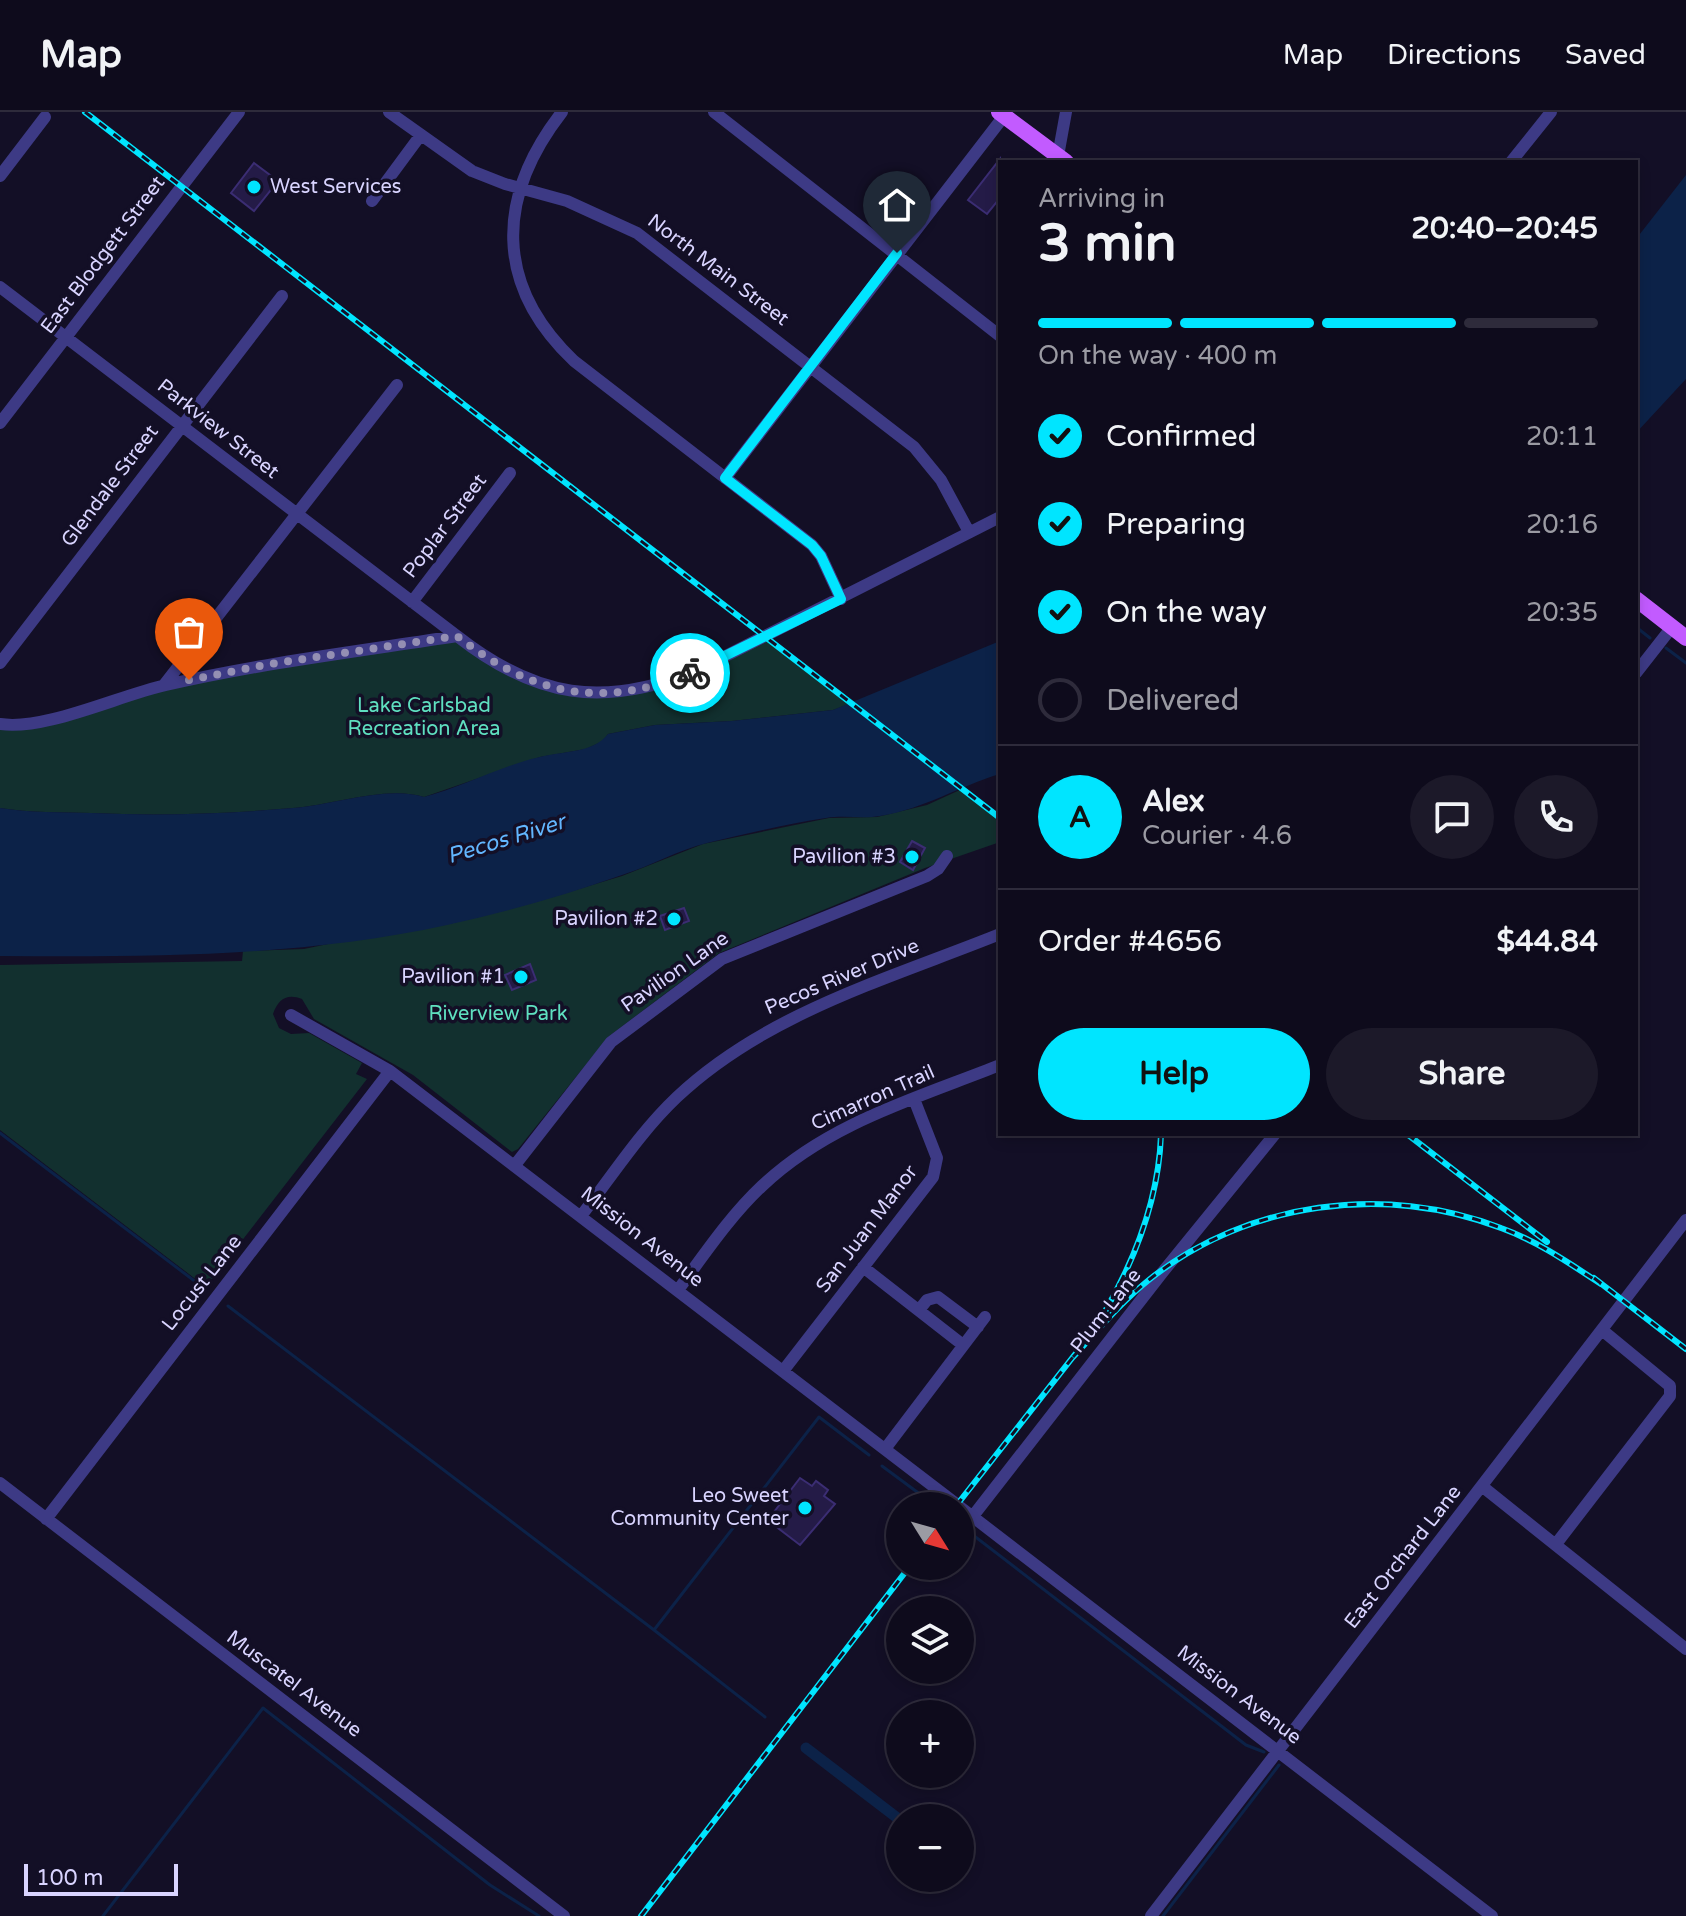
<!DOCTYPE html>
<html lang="en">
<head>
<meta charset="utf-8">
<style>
  body { margin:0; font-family:"Varela Round",sans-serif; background:#1c1929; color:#f1f3f6; height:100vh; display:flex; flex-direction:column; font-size:30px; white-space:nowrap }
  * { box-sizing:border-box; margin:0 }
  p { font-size:26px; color:#9b9ba3 }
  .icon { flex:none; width:44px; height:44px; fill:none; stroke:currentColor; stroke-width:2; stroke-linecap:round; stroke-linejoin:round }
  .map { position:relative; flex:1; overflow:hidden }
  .side { position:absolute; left:998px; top:48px; width:640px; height:976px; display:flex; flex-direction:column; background:#0e0b1c; border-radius:0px; box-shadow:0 4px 12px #0003,0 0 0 2px #2e2b3b }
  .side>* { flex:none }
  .needle { width:52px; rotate:127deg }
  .tools { position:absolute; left:886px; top:1380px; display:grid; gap:16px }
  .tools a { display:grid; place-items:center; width:88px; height:88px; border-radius:50%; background:#0e0b1c; box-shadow:0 4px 12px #0003,0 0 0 2px #2e2b3b; font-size:40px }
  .scale { position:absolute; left:24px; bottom:20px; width:154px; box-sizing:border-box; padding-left:8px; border:4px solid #d9d4ff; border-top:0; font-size:22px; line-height:28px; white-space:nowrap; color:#d9d4ff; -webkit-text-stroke:6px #130f26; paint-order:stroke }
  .pin { position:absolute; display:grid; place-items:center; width:68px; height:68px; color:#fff; margin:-82px -34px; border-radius:50% 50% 50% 0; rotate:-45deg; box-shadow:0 0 8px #0007 }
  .pin .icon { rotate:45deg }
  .courier { position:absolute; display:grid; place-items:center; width:80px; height:80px; margin:-40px; border:6px solid #00e5ff; border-radius:50%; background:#fff; color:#222; box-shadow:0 2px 10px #0007 }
  .headline em { font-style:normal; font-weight:800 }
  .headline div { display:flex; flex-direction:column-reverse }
  .headline { display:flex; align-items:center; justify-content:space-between; height:136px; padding:0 40px }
  h1 { font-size:52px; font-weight:800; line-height:60px }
  .bar { display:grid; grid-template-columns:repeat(4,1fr); gap:12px 8px; align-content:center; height:96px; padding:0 40px }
  .bar i { height:10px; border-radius:6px; background:#2e2b3b }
  .bar .on { background:#00e5ff }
  .bar p { grid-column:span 4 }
  .line { display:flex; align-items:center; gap:20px; padding:0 40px; border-top:2px solid #2e2b3b }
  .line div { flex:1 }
  .round { display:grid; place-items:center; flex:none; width:84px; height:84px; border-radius:42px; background:#1c1929 }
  ol { padding:0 40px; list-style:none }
  li { display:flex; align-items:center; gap:24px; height:88px }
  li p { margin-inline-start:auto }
  li .icon { padding:8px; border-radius:50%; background:#00e5ff; color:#111; stroke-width:4 }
  li:last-child { color:#9b9ba3 }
  li i { width:44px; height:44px; border:4px solid #2e2b3b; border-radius:50% }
  .button { display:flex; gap:16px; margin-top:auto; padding:16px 40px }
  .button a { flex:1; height:92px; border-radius:48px; background:#00e5ff; color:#111; font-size:32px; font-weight:800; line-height:92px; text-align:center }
  .button a+a { background:#1c1929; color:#f1f3f6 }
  header { display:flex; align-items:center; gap:48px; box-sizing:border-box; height:112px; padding:0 40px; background:#0e0b1c; border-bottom:2px solid #2e2b3b }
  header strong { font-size:38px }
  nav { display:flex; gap:44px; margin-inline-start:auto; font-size:28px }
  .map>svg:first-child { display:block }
  .green { fill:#12302f }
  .water { fill:#0c2248 }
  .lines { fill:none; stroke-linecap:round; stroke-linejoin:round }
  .stream { stroke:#0c2248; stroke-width:3 }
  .canal { stroke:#0c2248; stroke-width:11 }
  .building { fill:#241b47; stroke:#3b2d73; stroke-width:2 }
  .minor { stroke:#3d3a85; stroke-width:12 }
  .major { stroke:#c25bff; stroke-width:16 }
  .rail-casing { stroke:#00e5ff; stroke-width:6 }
  .rail { stroke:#130f26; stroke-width:3; stroke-dasharray:9; stroke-linecap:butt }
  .done { stroke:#948fb3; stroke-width:8; stroke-dasharray:0 14.4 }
  .route { stroke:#00e5ff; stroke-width:10 }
  .poi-dot { fill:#00e5ff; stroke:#130f26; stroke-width:3 }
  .labels { text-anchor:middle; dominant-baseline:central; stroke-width:7; stroke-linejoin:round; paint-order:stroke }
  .poi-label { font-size:20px; fill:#d9d4ff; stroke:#130f26; text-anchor:end }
  .street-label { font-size:20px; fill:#d9d4ff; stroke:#130f26 }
  .park-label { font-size:20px; fill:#5fe0c0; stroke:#130f26 }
  .water-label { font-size:22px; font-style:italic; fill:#62b6ff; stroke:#130f26 }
</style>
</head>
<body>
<header>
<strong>Map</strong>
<nav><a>Map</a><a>Directions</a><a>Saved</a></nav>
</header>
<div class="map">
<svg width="1686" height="1804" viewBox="0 0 1686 1804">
  <rect width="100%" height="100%" fill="#130f26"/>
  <!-- green -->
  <path class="green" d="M457,524L542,573L632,579L764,525L852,591L833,598L732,609L655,613L608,622L603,629L586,637L540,645L424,685C387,673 334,693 293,696C225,702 159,704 91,701C61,700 30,701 0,696V612L12,613L164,573Z
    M962,677L1000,709V730L925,756L719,841L608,925L518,1037L512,1040L413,963L314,907L302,887C287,881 278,887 273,902L279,916L291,922L309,921L362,951L356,962L367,967L206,1175L0,1018V853L242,849L243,839L304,837L549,786L622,764L703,732L829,706L877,705L927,693Z"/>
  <!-- water -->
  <path class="water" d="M1686,63V267L1636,321V127Z
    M1000,529V662C959,674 924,697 880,704C863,707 844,703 826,706C786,712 746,722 707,731C678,738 651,754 622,763C566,783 506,800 447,813C301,845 149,845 0,844V696C30,701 61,700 91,701C159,704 225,702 293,696C334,693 387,673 424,685C465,674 502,653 544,644C565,639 593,641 608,622L655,613L732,609L833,598Z"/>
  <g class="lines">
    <!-- stream -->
    <path class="stream" d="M1636,515L1650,526
      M1666,536L1686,551
      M0,1021L205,1177
      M228,1194L654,1518
      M882,1354L936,1394
      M960,1413L1246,1633L1264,1640
      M765,1605L654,1518L819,1305L869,1343
      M103,1804L263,1596L490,1773L539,1804
      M1163,1804L1279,1653"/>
    <!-- canal -->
    <path class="canal" d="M806,1636L900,1708"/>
  </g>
  <!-- building -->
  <path class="building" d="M1000,47V86L987,102L968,88Z
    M254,51L278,69L254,99L231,81Z
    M912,729L925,736L913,758L900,750Z
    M684,796L689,809L665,818L660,804Z
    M530,852L536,868L512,878L505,863Z
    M800,1366L812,1374L816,1369L828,1378L824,1384L835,1392L800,1433L770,1410L777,1402L774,1400Z"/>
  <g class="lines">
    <!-- minor -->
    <path class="minor" d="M389,0L472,59L505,72L567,89L637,121L914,335L941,368L969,420
      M562,0C496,85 494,173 574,249L812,433L821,444L841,487
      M714,0L1000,224
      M1058,44L1066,0
      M1511,50L1551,0
      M0,64L45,5
      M372,89L420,24
      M0,175L457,524
      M0,311L239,0
      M725,366L1004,4
      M412,490L510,361
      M0,551L282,184
      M1636,561L1672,515
      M164,573L397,273
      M0,612C45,619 120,583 166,573C262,551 360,539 457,524C536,586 603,596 696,559L1000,405
      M291,903L390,959L959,1394
      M515,1053L611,930L722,847L927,764L938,757L947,744
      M581,1104C612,1064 640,1020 677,985C766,901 888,867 1000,822
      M863,1155L963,1233
      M678,1178C704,1143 730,1104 762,1074C828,1011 917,986 1000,953
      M919,1198L927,1188L938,1185L978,1215
      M783,1259L933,1065L937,1046L914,987
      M885,1337L985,1205
      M0,1371L564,1804
      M1483,1375L1686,1537
      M960,1395L1492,1804
      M973,1404L1162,1161L1275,1022
      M46,1407L390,959
      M1556,1432L1670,1284V1274L1602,1218
      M1151,1804L1686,1108"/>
    <!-- major -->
    <path class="major" d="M999,0L1066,50
      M1636,487L1686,526"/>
    <!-- rail casing -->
    <g class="rail-casing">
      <path id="rail" d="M85,0L1000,706
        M1407,1022L1547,1130
        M1594,1166L1686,1237
        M1103,1203C1135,1148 1159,1086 1161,1022
        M1073,1245C1098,1218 1121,1190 1150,1167C1247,1090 1385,1071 1501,1116C1537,1129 1569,1151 1601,1172
        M956,1394L1080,1236
        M641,1804L910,1454"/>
    </g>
    <!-- rail -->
    <use href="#rail" class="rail"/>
  </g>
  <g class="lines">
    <!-- done -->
    <path class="done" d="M189,568L270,552L457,524C533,583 600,598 690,561"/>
    <!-- route -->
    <path class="route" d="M690,561L841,487L821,444L812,433L725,366L897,141"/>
  </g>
  <!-- markers -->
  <g class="poi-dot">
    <circle cx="254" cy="75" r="8"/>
    <circle cx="912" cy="745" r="8"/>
    <circle cx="674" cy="807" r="8"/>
    <circle cx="521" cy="865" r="8"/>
    <circle cx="805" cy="1396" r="8"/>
  </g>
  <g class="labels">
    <!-- poi labels -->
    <g class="poi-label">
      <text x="270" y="75" text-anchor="start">West Services</text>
      <text x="896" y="745">Pavilion #3</text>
      <text x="658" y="807">Pavilion #2</text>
      <text x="505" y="865">Pavilion #1</text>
      <text x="789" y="1384">Leo Sweet<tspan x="789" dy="23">Community Center</tspan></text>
    </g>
    <!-- street labels -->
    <g class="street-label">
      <text transform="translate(103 143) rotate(-53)">East Blodgett Street</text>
      <text transform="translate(718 158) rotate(37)">North Main Street</text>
      <text transform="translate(218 317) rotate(38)">Parkview Street</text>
      <text transform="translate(110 374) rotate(-53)">Glendale Street</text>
      <text transform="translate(445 414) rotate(-53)">Poplar Street</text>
      <text transform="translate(675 860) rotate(-35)">Pavilion Lane</text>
      <text transform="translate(842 865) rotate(-23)">Pecos River Drive</text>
      <text transform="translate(873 986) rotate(-24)">Cimarron Trail</text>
      <text transform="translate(867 1117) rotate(-53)">San Juan Manor</text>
      <text transform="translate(642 1125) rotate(38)">Mission Avenue</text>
      <text transform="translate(202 1171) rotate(-52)">Locust Lane</text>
      <text transform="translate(1106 1199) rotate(-52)">Plum Lane</text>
      <text transform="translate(1403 1445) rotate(-52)">East Orchard Lane</text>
      <text transform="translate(294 1572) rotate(37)">Muscatel Avenue</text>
      <text transform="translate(1239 1583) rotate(37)">Mission Avenue</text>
    </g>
    <!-- park labels -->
    <g class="park-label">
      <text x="424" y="594">Lake Carlsbad<tspan x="424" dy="23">Recreation Area</tspan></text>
      <text x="498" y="902">Riverview Park</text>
    </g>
    <!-- water labels -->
    <g class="water-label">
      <text transform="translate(506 727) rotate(-17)">Pecos River</text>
    </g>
  </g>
</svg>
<div class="tools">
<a><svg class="needle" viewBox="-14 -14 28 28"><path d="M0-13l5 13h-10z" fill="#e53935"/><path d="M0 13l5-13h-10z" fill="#9b9ba3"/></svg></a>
<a><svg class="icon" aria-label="layers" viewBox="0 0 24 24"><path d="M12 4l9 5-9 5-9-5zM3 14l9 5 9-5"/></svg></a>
<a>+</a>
<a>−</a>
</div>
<div class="scale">100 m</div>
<div class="pin" style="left:189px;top:568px;background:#ea580c"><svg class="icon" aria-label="bag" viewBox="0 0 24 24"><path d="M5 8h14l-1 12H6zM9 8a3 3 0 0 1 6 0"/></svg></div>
<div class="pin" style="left:897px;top:141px;background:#1f2937"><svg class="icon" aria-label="home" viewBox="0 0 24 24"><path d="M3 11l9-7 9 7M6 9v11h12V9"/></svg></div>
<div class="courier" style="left:690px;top:561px"><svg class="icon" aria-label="bike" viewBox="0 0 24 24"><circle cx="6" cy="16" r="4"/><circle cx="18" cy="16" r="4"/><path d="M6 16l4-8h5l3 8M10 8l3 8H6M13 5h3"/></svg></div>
<section class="side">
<div class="headline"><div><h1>3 min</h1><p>Arriving in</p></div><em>20:40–20:45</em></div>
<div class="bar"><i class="on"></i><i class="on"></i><i class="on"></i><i></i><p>On the way · 400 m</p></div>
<ol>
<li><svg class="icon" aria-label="check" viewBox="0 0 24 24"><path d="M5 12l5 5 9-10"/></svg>Confirmed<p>20:11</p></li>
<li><svg class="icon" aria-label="check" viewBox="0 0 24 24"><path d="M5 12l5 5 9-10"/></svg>Preparing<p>20:16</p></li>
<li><svg class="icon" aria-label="check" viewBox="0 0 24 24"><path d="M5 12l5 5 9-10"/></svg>On the way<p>20:35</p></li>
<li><i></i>Delivered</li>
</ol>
<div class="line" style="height:144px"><b class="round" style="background:#00e5ff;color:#111">A</b><div><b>Alex</b><p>Courier · 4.6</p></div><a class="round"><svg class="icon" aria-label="chat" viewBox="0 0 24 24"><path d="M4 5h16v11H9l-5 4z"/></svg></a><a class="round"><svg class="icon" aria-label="phone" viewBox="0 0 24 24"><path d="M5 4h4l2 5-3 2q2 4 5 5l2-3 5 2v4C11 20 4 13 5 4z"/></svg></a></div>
<div class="line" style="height:104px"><div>Order #4656</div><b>$44.84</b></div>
<div class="button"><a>Help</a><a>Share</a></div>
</section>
</div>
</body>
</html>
